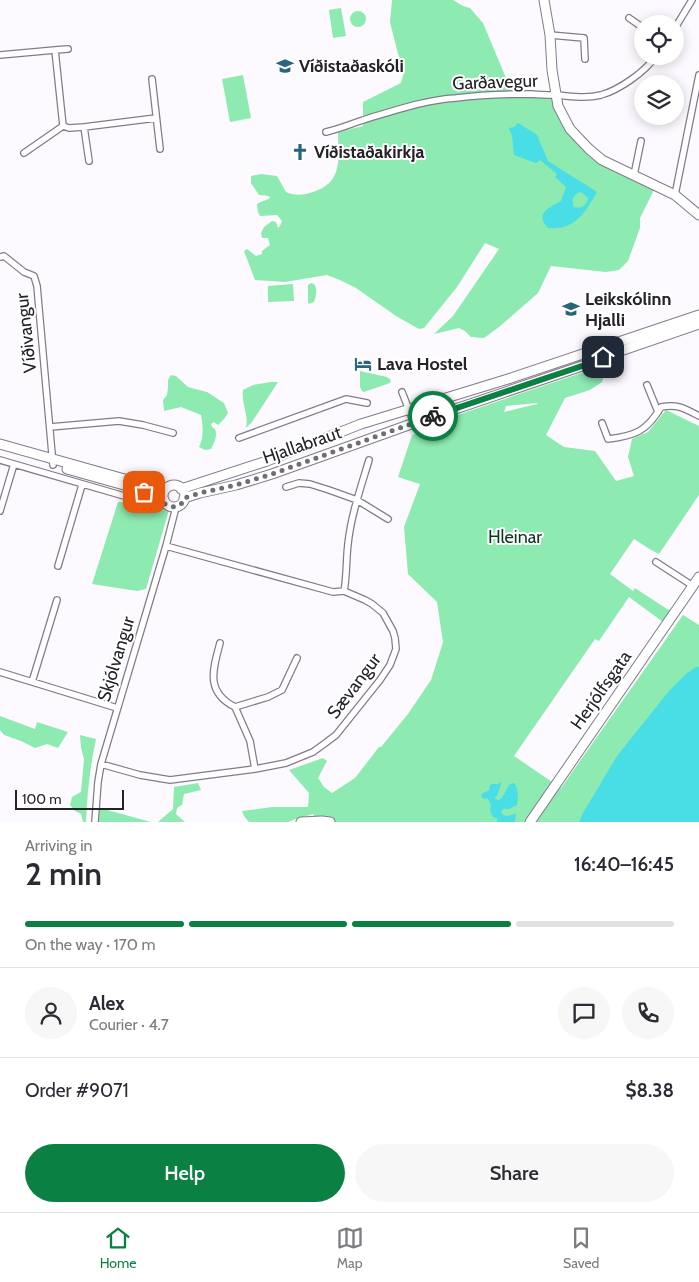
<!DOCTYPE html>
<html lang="en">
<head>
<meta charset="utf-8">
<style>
  body { margin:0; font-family:Cabin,sans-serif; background:#f7f7f7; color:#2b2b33; height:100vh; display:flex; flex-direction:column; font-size:19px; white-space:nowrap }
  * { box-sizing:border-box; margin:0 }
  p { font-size:16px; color:#7c7c81 }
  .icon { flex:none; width:28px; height:28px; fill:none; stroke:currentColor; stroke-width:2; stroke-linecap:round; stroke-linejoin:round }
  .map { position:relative; height:822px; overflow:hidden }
  .details { display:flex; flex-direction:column; background:#fff; flex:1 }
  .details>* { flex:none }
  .fabs { position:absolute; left:634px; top:15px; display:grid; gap:10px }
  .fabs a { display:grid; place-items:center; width:50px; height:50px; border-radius:50%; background:#fff; box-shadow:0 2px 12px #0003; font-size:25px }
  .scale { position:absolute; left:15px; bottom:12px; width:109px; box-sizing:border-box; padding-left:5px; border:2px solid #252228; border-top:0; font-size:14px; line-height:18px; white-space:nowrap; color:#252228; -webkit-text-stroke:4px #fff; paint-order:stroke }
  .pin { position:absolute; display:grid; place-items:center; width:42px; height:42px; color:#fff; margin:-21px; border-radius:10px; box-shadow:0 2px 8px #0006 }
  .courier { position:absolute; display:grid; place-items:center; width:50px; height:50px; margin:-25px; border:4px solid #0b8043; border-radius:50%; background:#fff; color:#222; box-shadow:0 1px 6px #0007 }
  .head em { font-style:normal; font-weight:600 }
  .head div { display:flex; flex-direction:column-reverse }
  .head { display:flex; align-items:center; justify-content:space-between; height:85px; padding:0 25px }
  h1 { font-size:32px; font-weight:600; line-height:38px }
  .bar { display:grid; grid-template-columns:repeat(4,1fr); gap:8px 5px; align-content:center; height:60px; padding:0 25px }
  .bar i { height:6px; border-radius:4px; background:#e1e1e2 }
  .bar .selected { background:#0b8043 }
  .bar p { grid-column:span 4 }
  .line { display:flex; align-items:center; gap:12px; padding:0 25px; border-top:1px solid #e1e1e2 }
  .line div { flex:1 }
  .round { display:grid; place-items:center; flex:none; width:52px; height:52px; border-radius:26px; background:#f7f7f7 }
  .action { display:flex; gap:10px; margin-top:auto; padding:10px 25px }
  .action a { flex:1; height:58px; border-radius:30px; background:#0b8043; color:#fff; font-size:20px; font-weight:600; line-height:58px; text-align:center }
  .action a+a { background:#f7f7f7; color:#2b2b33 }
  .menu { display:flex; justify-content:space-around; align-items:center; height:70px; border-top:1px solid #e1e1e2; background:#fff; font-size:14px; color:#7c7c81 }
  .menu a { display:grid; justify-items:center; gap:2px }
  .menu .selected { color:#0b8043 }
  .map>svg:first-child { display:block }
  .green { fill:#8deab1; fill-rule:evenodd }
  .water { fill:#49dde6; fill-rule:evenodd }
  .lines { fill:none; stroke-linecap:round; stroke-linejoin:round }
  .street-casing { stroke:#827b8a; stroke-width:8 }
  .secondary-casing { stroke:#827b8a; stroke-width:11 }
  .street { stroke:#fff; stroke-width:5.5 }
  .secondary { stroke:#fff; stroke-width:9 }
  .done { stroke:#706e73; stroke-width:5; stroke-dasharray:0 9 }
  .route { stroke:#0b8043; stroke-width:6 }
  .labels { text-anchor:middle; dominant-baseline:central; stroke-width:4; stroke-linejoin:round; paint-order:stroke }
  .poi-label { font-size:18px; font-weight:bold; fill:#252228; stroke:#fff; text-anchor:start }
  .street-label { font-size:18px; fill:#252228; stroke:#fff }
  .park-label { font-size:18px; fill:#0d3620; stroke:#fff }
</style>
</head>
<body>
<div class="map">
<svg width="699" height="822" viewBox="0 0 699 822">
  <rect width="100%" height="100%" fill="#fcfafe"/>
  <!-- green -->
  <path class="green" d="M392,0H453L463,6L470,8L483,23L514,97H552L555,108L600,163L613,171L654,190L640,218V228L628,261L619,270L606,272L551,266L538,293L499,327L484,338L471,337L465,331L459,328L434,334L453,316L499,249L485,243L457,287L424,328L419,329L396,316L356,288L340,280L327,275L285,282L255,280L244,251L247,249L256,256L262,254V251L267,247L270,245L268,238H262L261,233L264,227L272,221L276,222L278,228L280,226L282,221L277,215L260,216L258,212L257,204C261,201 266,201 270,198L269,196L259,195L251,183V176L261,174L277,176L286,192C294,196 305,195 313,192C344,182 338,158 338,132L363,126V102L401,83L405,68L398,54L390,22Z
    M341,8L346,36L333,38L329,10Z
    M350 19a8 8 0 1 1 16 0a8 8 0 1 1-16 0Z
    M243,75L251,118L230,122L222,79Z
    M311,283L314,284C318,289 316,296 314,302L309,304L308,302V285Z
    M293,284L294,301L268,302V286Z
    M608,364L602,382L590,390L565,398L546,435L564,447L595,451L616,481L634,476L628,457L632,439L648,432L666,410L699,426V495L659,554L651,550L634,539L610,574L633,591L635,588L667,609L671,610L663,622L629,597L599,641L595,639L514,756L561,788L683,615L699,625V822H306L314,815L313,814L296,819L288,822H249L244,816L242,811L272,807H308L309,793L289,770L323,758L327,761L318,778L324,787L332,793L355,778L379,747H381L408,714L431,680L443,642L437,602L408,574L404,527L420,484L398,477L412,435L449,426L422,427ZM537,403V404L504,412L506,406Z
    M360,371L387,377L391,380L390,383L364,392L362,391L360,387Z
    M171,375L176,376L188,387L207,392L224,403L228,413L224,419L218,425L214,422L211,424L212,427L215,429C218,436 214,443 211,449L205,450L199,447C204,437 203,426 201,415L181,407L164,411L163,400L167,395L168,387V380Z
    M271,382H278L252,422L246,428C249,415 241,403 243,390L253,385Z
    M159,501L169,510L146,589L137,591L92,584L118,502Z
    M0,716L35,729L37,722L68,732L58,748L47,744L35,748L21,741L4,735L0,730Z
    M80,735L96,739C90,767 87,794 86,822H83L81,814L75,811L70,805L72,797L81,792L84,759L81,748Z
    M198,783L201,790L184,794L182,805L177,808L176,814L185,822H158L173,809L174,787Z
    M100,808L151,822H99Z"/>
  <!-- water -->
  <path class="water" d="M518,123L531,131L537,135L548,161L597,192C585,212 575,231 548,228C534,213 549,208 561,201L566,187L555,177L557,174L540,160L536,163L514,155L512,136L509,128L514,127ZM580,192L584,194L588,198C586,206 582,209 574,207C571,200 573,195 580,192Z
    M696,667H699V822H579L583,813L617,756L669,691L687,673Z
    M500,782L501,784L497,796L495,797V799L499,800C504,797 506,789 510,784L514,783C519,789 518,797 517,805L509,809H503L501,812L502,814C507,818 511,815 516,813L515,822H497V818L493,817L490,810L491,804L487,798L483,799L481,795L483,793L490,790L489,788L491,784H498Z"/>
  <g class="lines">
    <!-- street casing -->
    <g class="street-casing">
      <path id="street" d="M629,18L642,27
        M675,28L692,0
        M550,35L584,38L585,59
        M55,50L68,49
        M0,55L55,50L63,126L69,128L84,127L156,118
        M152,79L160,149
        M84,127L89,161
        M326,132C339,129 351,124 363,120C393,111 424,100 456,98C481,95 506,94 532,94C540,95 547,95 555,95C571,96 585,99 601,95C619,90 645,72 656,56
        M24,153L63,126
        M634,175L641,141
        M675,195L699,75
        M0,257L4,256L24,272L34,276L37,286L53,465
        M647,385L658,412
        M402,392L414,423
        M602,423L608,439C635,436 647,431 661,407C678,404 684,408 699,416
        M50,427L119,421L143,425L173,433
        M239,438L346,399L367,403
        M0,460L131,498L138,497L144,492
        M286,487L299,483L310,484L329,490L357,500L388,519
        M0,511L14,464
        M656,562L693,586
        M58,566L82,485
        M344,591C347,576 346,560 348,544C351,515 361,487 369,460
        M220,643C213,669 205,692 235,707L268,697L282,690L297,658
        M0,672L117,708
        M32,682L57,600
        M235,707L250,741L255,769
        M101,764L140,775L170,780L255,769L286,763L313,752L324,744L336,735L380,680L390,665L396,649L395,638L393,631L383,613L372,604L365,600L344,591L333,592L166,546
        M95,822L98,782L101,764L166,546L176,507"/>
    </g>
    <!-- secondary casing -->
    <g class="secondary-casing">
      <path id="secondary" d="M544,0L550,35L552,70L558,106L570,129L589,149L602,160L675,195L699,215
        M0,444L153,487L165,489
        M67,469L163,496
        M163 496a11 11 0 1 1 22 0a11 11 0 1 1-22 0Z
        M181,489L267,461L361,424L508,379L699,315
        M184,498L200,493L236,485L272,474L414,423L585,365L603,357L699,324
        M301,822L322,821L330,822
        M530,822L699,577"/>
    </g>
    <!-- street -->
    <use href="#street" class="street"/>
    <!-- secondary -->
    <use href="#secondary" class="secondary"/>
  </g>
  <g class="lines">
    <!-- done -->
    <path class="done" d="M144,492L162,496L165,504L172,507L178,506L182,503L184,498L200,493L236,485L272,474L433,416"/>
    <!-- route -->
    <path class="route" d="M433,416L585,365L603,357"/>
  </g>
  <!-- icons -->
  <defs>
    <g id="school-bare" transform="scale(1.35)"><path d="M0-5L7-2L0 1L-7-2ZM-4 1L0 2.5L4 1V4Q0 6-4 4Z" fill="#27667c" stroke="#fff" stroke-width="2.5" paint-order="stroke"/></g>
    <g id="church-bare" transform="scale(1.35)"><path d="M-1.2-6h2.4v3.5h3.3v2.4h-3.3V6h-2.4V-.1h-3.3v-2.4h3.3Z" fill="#27667c" stroke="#fff" stroke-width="2.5" paint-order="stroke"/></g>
    <g id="hotel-bare" transform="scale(1.35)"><path d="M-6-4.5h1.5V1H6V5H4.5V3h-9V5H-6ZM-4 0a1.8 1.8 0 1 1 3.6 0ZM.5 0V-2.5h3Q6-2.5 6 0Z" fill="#27667c" stroke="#fff" stroke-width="2.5" paint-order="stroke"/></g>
  </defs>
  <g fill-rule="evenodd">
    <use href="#school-bare" x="285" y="66"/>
    <use href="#church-bare" x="300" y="152"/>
    <use href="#school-bare" x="571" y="309"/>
    <use href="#hotel-bare" x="363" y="364"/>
  </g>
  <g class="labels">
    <!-- poi labels -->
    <g class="poi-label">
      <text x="299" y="66">Víðistaðaskóli</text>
      <text x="314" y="152">Víðistaðakirkja</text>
      <text x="585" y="299">Leikskólinn<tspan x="585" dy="21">Hjalli</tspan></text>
      <text x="377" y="364">Lava Hostel</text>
    </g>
    <!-- street labels -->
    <g class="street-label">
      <text transform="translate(495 82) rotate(-2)">Garðavegur</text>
      <text transform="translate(26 333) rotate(-96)">Víðivangur</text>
      <text transform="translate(302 445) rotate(-19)">Hjallabraut</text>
      <text transform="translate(116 659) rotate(-73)">Skjólvangur</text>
      <text transform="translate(354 686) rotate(-53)">Sævangur</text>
      <text transform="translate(601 690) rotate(-55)">Herjólfsgata</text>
    </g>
    <!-- park labels -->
    <g class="park-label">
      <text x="515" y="537">Hleinar</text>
    </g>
  </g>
</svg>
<div class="fabs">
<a><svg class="icon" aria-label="locate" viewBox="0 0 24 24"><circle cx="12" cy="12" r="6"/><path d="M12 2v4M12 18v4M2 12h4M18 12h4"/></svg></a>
<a><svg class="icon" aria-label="layers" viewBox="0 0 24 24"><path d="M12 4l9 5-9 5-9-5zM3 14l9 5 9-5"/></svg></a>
</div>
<div class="scale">100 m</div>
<div class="pin" style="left:144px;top:492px;background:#ea580c"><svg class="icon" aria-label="bag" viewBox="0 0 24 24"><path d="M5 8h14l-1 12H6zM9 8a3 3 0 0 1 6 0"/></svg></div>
<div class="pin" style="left:603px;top:357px;background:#1f2937"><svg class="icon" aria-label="home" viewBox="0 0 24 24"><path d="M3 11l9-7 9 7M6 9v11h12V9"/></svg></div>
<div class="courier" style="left:433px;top:416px"><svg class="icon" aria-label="bike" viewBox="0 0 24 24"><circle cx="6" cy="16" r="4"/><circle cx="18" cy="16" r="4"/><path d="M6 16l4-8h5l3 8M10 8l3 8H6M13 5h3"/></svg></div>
</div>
<section class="details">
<div class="head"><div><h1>2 min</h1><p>Arriving in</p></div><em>16:40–16:45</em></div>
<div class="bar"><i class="selected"></i><i class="selected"></i><i class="selected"></i><i></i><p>On the way · 170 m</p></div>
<div class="line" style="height:90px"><a class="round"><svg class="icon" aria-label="person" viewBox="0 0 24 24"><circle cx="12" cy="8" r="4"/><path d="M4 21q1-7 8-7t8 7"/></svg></a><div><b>Alex</b><p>Courier · 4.7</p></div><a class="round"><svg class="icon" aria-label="chat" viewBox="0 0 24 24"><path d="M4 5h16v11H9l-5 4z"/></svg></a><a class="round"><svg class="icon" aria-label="phone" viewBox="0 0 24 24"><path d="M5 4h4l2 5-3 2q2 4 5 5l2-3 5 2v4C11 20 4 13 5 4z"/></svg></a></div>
<div class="line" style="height:65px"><div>Order #9071</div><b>$8.38</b></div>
<div class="action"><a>Help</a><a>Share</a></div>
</section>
<nav class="menu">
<a class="selected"><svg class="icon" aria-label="home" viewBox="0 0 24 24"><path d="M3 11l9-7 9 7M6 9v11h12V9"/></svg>Home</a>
<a><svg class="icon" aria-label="map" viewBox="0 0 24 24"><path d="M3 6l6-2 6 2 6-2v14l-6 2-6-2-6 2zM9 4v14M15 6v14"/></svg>Map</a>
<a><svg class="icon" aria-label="saved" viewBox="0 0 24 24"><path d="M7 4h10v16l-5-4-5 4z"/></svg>Saved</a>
</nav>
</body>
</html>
